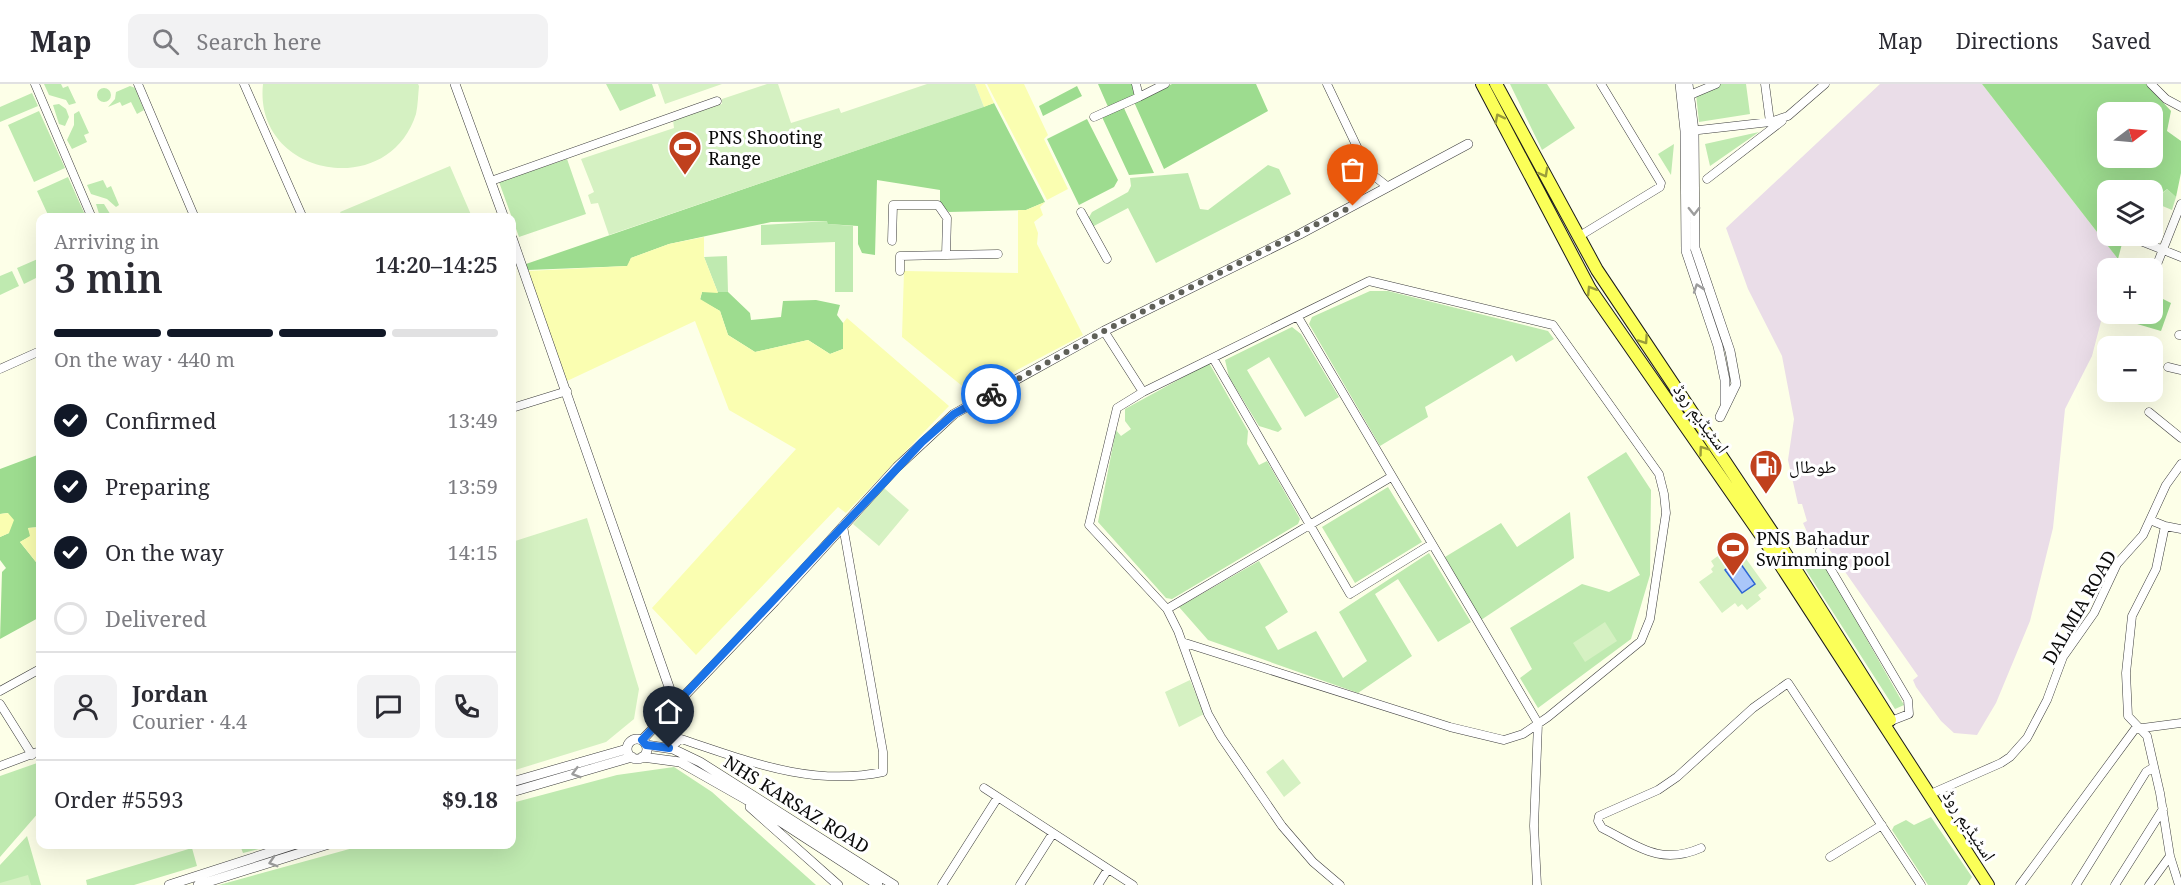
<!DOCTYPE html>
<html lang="en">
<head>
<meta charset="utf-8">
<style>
  body { margin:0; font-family:"Noto Serif","Noto Naskh Arabic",serif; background:#f2f2f3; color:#2b2b33; height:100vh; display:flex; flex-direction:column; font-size:22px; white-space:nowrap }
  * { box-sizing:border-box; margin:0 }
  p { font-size:20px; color:#7c7c81 }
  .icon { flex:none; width:33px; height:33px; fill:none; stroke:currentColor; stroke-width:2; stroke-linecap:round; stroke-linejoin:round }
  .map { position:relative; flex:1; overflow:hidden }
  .drawer { position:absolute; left:36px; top:129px; width:480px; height:636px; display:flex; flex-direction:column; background:#fff; border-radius:12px; box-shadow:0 6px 24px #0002 }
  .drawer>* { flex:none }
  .needle { width:39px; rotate:74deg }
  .controls { position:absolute; left:2097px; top:18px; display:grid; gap:12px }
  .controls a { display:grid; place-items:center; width:66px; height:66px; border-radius:12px; background:#fff; box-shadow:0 6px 24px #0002; font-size:30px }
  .pin { position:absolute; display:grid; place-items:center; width:51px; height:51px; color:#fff; margin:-62px -26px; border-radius:50% 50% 50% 0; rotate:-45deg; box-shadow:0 0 6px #0007 }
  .pin .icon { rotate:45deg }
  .courier { position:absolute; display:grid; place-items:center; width:60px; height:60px; margin:-30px; border:4px solid #1a73e8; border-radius:50%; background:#fff; color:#222; box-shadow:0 2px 8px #0007 }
  .summary em { font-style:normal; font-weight:600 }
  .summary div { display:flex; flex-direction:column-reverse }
  .summary { display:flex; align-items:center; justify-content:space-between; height:102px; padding:0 18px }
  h1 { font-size:39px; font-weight:600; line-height:45px }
  .bar { display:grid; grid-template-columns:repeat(4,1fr); gap:9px 6px; align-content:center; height:72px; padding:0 18px }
  .bar i { height:8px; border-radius:4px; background:#e1e1e2 }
  .bar .current { background:#111827 }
  .bar p { grid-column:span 4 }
  .line { display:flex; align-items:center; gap:15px; padding:0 18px; border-top:2px solid #e1e1e2 }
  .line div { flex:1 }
  .round { display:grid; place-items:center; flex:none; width:63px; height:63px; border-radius:12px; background:#f2f2f3 }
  ol { padding:0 18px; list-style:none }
  li { display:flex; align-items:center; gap:18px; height:66px }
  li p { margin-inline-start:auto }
  li .icon { padding:6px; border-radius:50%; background:#111827; color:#fff; stroke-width:4 }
  li:last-child { color:#7c7c81 }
  li i { width:33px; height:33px; border:3px solid #e1e1e2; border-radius:50% }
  header { display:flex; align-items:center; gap:36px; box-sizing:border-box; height:84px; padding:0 30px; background:#fff; border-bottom:2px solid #e1e1e2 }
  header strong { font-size:28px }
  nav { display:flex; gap:33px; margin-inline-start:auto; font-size:21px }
  .search { width:420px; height:54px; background:#f2f2f3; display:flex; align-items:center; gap:15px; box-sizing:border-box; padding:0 21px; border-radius:12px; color:#7c7c81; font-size:22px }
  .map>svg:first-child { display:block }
  .industrial { fill:#eadde8 }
  .green { fill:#bfeab0 }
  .forest { fill:#9ddc8f; fill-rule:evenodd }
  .sand { fill:#fafeb1 }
  .pitch { fill:#d5f1c2 }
  .water { fill:#aac6f9; stroke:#2d65d4; stroke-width:1.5 }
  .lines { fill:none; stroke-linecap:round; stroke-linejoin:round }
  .minor-casing { stroke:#3d3d3d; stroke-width:9 }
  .tertiary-casing { stroke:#3d3d3d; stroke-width:10 }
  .primary-casing { stroke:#1b1b1b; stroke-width:14 }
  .minor { stroke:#fff; stroke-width:8 }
  .tertiary { stroke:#fff; stroke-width:9 }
  .primary { stroke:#fbff58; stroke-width:12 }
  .oneway { stroke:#9b9d39 }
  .oneway2 { stroke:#9d9d9d }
  .done { stroke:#5f6058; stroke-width:6; stroke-dasharray:0 10.8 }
  .route { stroke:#1a73e8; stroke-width:8 }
  .labels { text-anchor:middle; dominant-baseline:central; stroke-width:6; stroke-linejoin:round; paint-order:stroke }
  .poi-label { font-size:18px; fill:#0a0a0a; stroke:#fff; text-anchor:start }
  .street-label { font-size:18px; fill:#0a0a0a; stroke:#fff }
</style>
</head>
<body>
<header>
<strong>Map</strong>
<div class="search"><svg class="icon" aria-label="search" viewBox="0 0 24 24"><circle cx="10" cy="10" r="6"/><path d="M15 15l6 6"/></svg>Search here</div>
<nav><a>Map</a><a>Directions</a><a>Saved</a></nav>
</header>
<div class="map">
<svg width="2181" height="801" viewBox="0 0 2181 801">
  <rect width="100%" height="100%" fill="#fdffe8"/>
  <!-- industrial -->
  <path class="industrial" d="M1880,0H1982L2118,175L2115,184H2108L2107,214L2092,272L2065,325L2053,444L2030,537L1996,619L1977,651L1954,649L1941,637L1916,603L1913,596L1918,592L1827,462L1817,470L1803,439L1807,437L1802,420H1798L1788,376L1794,335L1782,272L1748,205L1726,144Z"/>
  <!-- green -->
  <path class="green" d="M44,0H61L63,4L68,2L76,19L69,21L66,16L49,11Z
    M606,0H652L656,12L620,27Z
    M1510,0H1547L1575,44L1542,66Z
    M1718,0H1746L1750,30L1699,38L1696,10Z
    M130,2L135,4L144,26L137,30L131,18L122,22L120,18L108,23L115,15L116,8Z
    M97 11a7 7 0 1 1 14 0a7 7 0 1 1-14 0Z
    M32,9L38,22L0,38V23Z
    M59,20L66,25L69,33L65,42L59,40L53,21Z
    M39,27L65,84L34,98L8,41Z
    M79,27L89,49L84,51L87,58L72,65L67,56L74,41V30Z
    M1759,48L1710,82L1705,60Z
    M1674,60L1671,91L1658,70Z
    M567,75L586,130L519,153L499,98Z
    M1268,81L1279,85L1291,110L1156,179L1128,124L1092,143L1088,135L1092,128L1128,108L1131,102L1130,94L1188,89L1200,125L1208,126Z
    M68,93L86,133H49L37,107Z
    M103,96L107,104L111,102L119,121L116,123L107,115L91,110L87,101Z
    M2167,105L2176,113L2172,126L2153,118Z
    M96,120H104L112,133H100Z
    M828,137V140L853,142V208H835V158L761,161V141Z
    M727,172L728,208L718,209L704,173Z
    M40,174V192L24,200L17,184Z
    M12,187L19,202L0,211V192Z
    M1370,207H1388L1548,247L1554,255L1516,278L1512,271L1425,323L1428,333L1380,362L1309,240L1312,233Z
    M1292,243L1301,250L1339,313L1305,333L1269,273L1247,286L1282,345L1278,348L1259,342L1229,293L1225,276Z
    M1209,279L1248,347L1247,360L1259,381L1267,377L1300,435L1298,440L1172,515L1166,514L1098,438L1116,346L1121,352L1131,345L1125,337V325Z
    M1626,368L1651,406L1650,491L1631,555L1538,624L1520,594L1532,585L1510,544L1582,500L1609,508L1640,491L1587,393Z
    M1388,403L1422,458L1355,499L1322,443Z
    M1570,428L1574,474L1481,536L1445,473L1501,439L1517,463Z
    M1429,469L1471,538L1438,558L1398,495L1375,510L1412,572L1358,609L1208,556L1179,523L1259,477L1288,528L1265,543L1278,566L1316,547L1343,594L1367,577L1339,528Z
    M1817,470L1819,471L1904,621L1895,625L1802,480Z
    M40,678V727L0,773V692Z
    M674,683L712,708L816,801H219L364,761L512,760V719L617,691Z
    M1931,733L1972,793L1967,801H1928L1892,746L1894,742L1906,736L1914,741Z
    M27,752L41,801H0V781Z
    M240,761V760L274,761L243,769Z
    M192,764L197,782L134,801H87L86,796Z"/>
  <!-- forest -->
  <path class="forest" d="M1098,0H1133L1137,12L1109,25Z
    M1172,0H1256L1268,27L1164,85L1134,18Z
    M1982,0H2146L2171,27L2167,47L2181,57V89L2176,113L2167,105L2153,116L2152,106H2108V152H2124L2118,175ZM2108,28H2152V74H2108Z
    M1077,2L1082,12L1043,32L1039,22Z
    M994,19L1045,118L1026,126L949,128L940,120V106L877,96L875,171L862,169L858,160V142L828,140L827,137L771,138L669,160L631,174L628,182L528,186L526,180Z
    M1123,22L1154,89L1129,91L1102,33Z
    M1087,35L1118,96L1114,103L1079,121L1047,55Z
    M702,208H728L750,229L751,236L781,233L783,217L816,216L840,221L837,231L843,239V265L830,270L808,256L755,268L728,251L720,227L700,216Z
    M2153,210L2171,219L2161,247L2103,230L2107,214L2108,230H2152Z
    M40,370V443L28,444L31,452L20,458L40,483V508L37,518H40V533L0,555L2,488L6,484L0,476V453L9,449L8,429L0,430V385Z"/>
  <!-- sand -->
  <path class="sand" d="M975,0H985L994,19L984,23Z
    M987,0H1024L1048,51L1044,55L1068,105L1047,116Z
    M1045,118L1040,123L1043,131L1034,138L1038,149L1037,160L1083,251L972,310L902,253L904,187L1018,189V126H1026Z
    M704,153V173L718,209L702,208L700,215L720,227L728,251L755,268L808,256L830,270L843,265V239L847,234L949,322L846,429L838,423L696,571L652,524L796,365L729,326L695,237L567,297L528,187L627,182L631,174L669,160Z
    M8,429L14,436L9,449L0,453V430Z
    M40,443V483L20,458L30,452L28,444Z"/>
  <!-- pitch -->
  <path class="pitch" d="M263,0H418L419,2C418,11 418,21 416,30C388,118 253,92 263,0Z
    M658,0H722L665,20Z
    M767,0H778L791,39L839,24L841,29L927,0H975L984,23L609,151L598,119L591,120L588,111L594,108L581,75L674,44L673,36L722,20V15Z
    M450,82L472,133H343L340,128Z
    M884,404L909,426L879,462L853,440Z
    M587,434L639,605L634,635L606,658L512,687V458Z
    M1739,465L1767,504L1758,511L1761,515L1747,526L1742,520L1738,523L1735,519L1722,529L1699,498L1713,488L1711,485L1714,482L1711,477L1726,466L1730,472Z
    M1605,538L1617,557L1585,578L1573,559Z
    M1190,596L1204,630L1179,643L1165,608Z
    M1283,675L1301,699L1284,713L1266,688Z
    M28,791L31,801H0V799Z"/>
  <!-- water -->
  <path class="water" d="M1738,476L1755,500L1742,509L1725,486Z"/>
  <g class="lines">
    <!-- minor casing -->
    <g class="minor-casing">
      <path id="minor" d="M35,0L92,134
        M138,0L195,134
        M244,0L303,134
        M1327,0L1369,88L1388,103
        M1765,0L1770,38
        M2151,0L2166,15L2181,23
        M1690,11L1716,0
        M1139,13L1165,0
        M1094,33L1139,13L1136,0
        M1690,47L1770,38L1788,32L1825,0
        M1707,95L1782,37
        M491,97L717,17
        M1081,128L1107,175
        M2128,152L2181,173
        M1578,153L1660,103L1661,99L1601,0
        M892,157L893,121H938L947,134L946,171L900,172V187
        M946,171L998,170
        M2152,193L2181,120
        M1298,233L1538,639L1534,742L1537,801
        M1104,247L1143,308
        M2179,251H2181
        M1213,274L1350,510L1430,461
        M2168,283L2181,286
        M0,285L40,267
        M512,324L567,307
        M2149,328L2181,354
        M2150,436L2165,442L2156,485L2132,532L2126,589L2128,632L2147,652L2160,709L2170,772L2179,801
        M2165,442L2181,445
        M1820,467L1908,616L1909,630L1891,637
        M1167,525L1391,393
        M1182,558L1450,643L1504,656L1523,650L1548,633L1641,557L1650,535L1666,429L1664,410L1659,390L1553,241L1369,197L1143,308L1117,324L1089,441L1167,525L1178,547L1208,630L1221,653L1282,742L1313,778L1340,801
        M0,607L40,585
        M0,620L32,671
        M669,664L681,655C748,677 811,703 883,688V668L843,442
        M0,682L40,667
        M984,704L1133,801
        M1935,708L2001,679L2010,673L2027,654L2047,616L2063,573L2094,529L2117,480L2143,451L2166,401L2181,380
        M1701,764C1660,782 1638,762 1602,744L1598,737L1599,732L1658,706L1677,693L1753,624L1788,599L1921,801
        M1830,773L1882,741
        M942,801L998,713
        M1020,801L1053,749
        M1098,801L1108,785
        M2020,801L2135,645L2181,639
        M2076,801L2146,688L2154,683
        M2115,801L2163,725
        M2149,801L2170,772"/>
    </g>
    <!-- tertiary casing -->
    <g class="tertiary-casing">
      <path id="tertiary" d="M455,0L504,134
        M1680,0L1685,47L1686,167L1718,262L1725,296V319
        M1688,0L1694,47L1695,164L1730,267L1736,300L1720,333
        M512,154L675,620
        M627 665a10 10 0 1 1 20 0a10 10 0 1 1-20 0Z
        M642,656L775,517L897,383L954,330L1104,247L1300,150L1468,60
        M646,661L673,665L700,678L894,801
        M642,673L680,678L747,716L878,801
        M512,698L627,665
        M512,708L632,673
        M750,723L838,801
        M169,801L296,760
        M198,801L329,760"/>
    </g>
    <!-- primary casing -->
    <g class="primary-casing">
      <path id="primary" d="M1482,0L1590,205L1765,457L1988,801
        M1496,0L1597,186L1772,448L1890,636"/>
    </g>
    <!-- minor -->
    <use href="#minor" class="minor"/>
    <!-- tertiary -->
    <use href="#tertiary" class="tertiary"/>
    <!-- primary -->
    <use href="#primary" class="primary"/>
  </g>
  <!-- one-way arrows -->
  <defs><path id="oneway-chevron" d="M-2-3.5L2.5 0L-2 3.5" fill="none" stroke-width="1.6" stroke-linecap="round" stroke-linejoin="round" transform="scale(1.5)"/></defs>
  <g class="oneway">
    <use href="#oneway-chevron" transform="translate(1499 34) rotate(-117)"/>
    <use href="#oneway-chevron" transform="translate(1544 89) rotate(61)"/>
    <use href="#oneway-chevron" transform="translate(1591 206) rotate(-122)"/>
    <use href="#oneway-chevron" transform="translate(1644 256) rotate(56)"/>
    <use href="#oneway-chevron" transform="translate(1703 366) rotate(-126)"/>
  </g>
  <g class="oneway2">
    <use href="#oneway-chevron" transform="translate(1694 127) rotate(89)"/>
    <use href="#oneway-chevron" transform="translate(1698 204) rotate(-109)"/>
    <use href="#oneway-chevron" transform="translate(576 689) rotate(164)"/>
    <use href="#oneway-chevron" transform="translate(273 778) rotate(163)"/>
  </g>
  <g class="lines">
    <!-- done -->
    <path class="done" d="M991,310L1104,247L1353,122"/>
    <!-- route -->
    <path class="route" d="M669,664L646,661L642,656L922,358L954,330L991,310"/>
  </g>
  <!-- icons -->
  <defs>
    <g id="stadium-pin" transform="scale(1.725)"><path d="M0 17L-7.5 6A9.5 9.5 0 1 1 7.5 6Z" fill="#c0401d" stroke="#fff"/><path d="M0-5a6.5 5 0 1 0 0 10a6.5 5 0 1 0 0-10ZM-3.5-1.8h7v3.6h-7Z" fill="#fff"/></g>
    <g id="fuel-pin" transform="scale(1.725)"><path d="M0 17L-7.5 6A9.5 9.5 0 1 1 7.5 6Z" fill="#c0401d" stroke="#fff"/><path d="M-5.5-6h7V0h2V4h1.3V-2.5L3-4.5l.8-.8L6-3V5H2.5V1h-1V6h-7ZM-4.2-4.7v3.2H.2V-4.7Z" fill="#fff"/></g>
  </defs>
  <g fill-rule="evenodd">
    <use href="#stadium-pin" x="685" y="63"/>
    <use href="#fuel-pin" x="1766" y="382"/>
    <use href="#stadium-pin" x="1733" y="464"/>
  </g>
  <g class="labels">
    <!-- poi labels -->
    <g class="poi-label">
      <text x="708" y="53">PNS Shooting<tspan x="708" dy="21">Range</tspan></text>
      <text x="1789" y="382">طوطال</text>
      <text x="1756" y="454">PNS Bahadur<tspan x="1756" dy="21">Swimming pool</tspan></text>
    </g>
    <!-- street labels -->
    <g class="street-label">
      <text transform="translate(1702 334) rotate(54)">اسٹیڈیم روڈ</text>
      <text transform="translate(2079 523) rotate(-60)">DALMIA ROAD</text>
      <text transform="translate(797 720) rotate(32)">NHS KARSAZ ROAD</text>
      <text transform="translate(1970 741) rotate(57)">اسٹیڈیم روڈ</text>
    </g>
  </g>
</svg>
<div class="controls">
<a><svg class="needle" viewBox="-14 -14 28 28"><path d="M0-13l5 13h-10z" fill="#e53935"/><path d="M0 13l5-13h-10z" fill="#7c7c81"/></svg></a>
<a><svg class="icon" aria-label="layers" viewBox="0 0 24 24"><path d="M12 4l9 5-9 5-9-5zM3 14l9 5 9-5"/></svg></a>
<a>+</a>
<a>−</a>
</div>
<div class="pin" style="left:1353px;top:122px;background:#ea580c"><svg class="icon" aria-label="bag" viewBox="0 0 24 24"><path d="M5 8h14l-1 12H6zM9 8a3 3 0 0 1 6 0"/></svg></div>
<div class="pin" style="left:669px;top:664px;background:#1f2937"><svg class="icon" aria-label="home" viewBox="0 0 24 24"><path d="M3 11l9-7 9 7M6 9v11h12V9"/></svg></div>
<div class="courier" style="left:991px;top:310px"><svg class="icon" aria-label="bike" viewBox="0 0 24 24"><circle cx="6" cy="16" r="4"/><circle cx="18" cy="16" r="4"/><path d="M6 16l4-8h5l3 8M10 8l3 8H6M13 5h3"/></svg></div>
<section class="drawer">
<div class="summary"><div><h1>3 min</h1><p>Arriving in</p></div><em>14:20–14:25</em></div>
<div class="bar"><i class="current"></i><i class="current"></i><i class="current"></i><i></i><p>On the way · 440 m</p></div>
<ol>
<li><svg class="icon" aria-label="check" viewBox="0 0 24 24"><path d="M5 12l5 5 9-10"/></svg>Confirmed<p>13:49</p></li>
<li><svg class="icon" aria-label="check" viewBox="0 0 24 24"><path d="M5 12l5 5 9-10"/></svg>Preparing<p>13:59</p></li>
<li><svg class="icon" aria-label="check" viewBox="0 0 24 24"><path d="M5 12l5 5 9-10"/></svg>On the way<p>14:15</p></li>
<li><i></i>Delivered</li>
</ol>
<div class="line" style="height:108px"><a class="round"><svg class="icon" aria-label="person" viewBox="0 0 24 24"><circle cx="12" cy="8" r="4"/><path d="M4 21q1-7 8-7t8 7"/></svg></a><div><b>Jordan</b><p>Courier · 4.4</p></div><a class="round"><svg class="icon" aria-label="chat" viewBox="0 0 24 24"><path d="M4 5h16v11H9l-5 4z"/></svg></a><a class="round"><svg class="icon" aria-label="phone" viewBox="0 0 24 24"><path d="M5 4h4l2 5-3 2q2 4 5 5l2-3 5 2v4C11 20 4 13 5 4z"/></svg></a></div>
<div class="line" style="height:78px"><div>Order #5593</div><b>$9.18</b></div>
</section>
</div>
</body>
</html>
